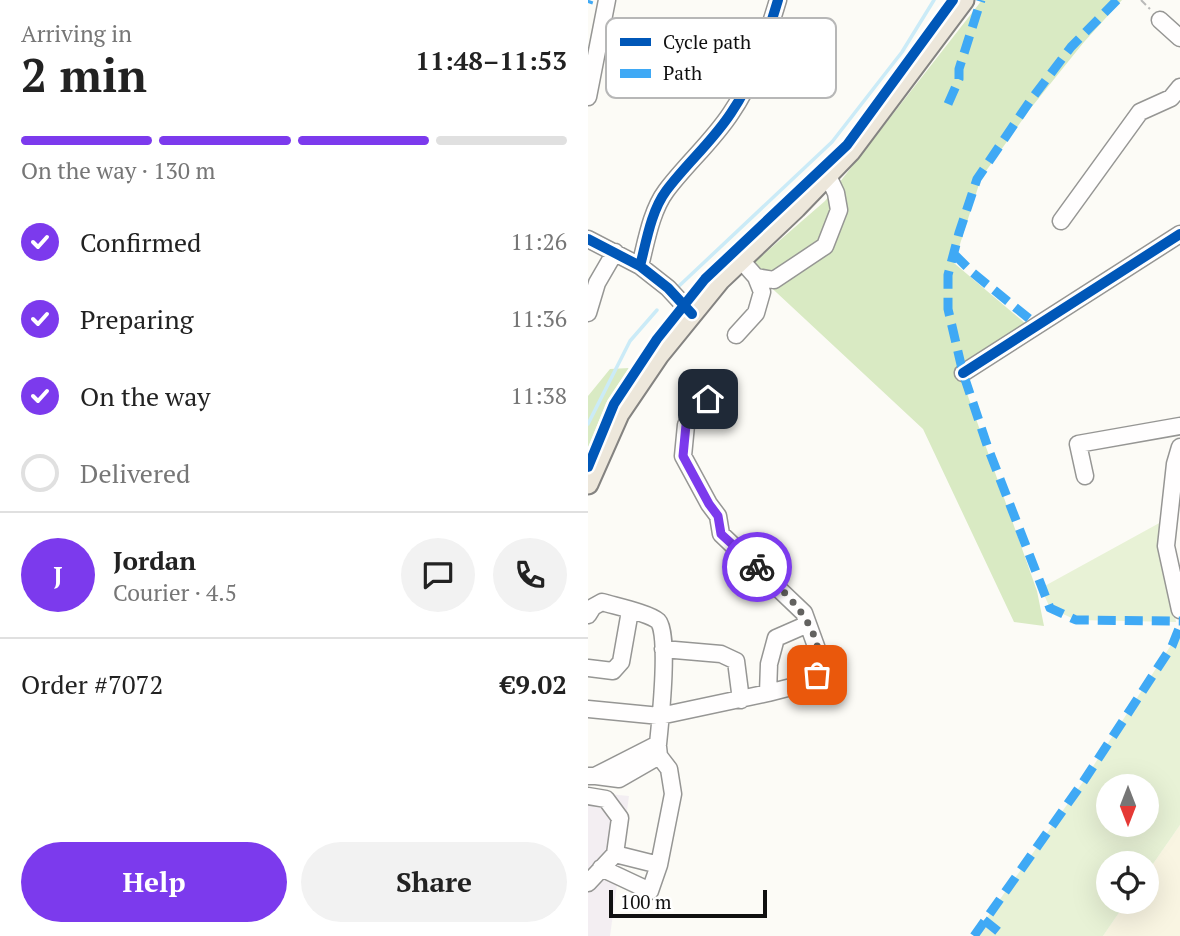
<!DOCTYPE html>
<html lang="en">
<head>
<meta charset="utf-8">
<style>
  body { margin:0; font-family:"PT Serif",serif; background:#f2f2f2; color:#222; height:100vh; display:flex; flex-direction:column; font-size:26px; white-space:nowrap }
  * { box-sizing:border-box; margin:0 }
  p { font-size:23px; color:#767676 }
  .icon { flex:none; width:38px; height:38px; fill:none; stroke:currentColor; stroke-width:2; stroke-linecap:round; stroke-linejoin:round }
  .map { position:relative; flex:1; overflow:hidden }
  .side { display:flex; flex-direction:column; background:#fff; width:588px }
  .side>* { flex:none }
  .needle { width:46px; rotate:180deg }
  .fabs { position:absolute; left:508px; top:774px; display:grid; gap:14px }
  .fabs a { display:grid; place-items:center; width:63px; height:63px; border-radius:50%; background:#fff; box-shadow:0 7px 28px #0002; font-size:35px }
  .scale { position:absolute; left:21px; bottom:18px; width:158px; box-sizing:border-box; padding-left:7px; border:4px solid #101010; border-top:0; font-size:19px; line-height:24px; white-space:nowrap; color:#101010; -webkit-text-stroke:5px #fff; paint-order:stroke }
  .pin { position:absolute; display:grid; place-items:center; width:60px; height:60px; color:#fff; margin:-30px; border-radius:14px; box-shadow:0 4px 10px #0006 }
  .courier { position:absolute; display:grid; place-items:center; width:70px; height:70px; margin:-35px; border:5px solid #7c3aed; border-radius:50%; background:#fff; color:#222; box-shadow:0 2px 9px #0007 }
  .headline em { font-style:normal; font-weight:800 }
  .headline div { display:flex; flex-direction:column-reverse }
  .headline { display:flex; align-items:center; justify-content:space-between; height:119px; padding:0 21px }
  h1 { font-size:46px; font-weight:800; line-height:52px }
  .bar { display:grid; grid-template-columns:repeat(4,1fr); gap:10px 7px; align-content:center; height:84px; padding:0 21px }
  .bar i { height:9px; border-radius:5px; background:#e0e0e0 }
  .bar .selected { background:#7c3aed }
  .bar p { grid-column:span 4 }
  .line { display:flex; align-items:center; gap:18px; padding:0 21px; border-top:2px solid #e0e0e0 }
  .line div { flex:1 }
  .round { display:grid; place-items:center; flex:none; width:74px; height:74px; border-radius:37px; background:#f2f2f2 }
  ol { padding:0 21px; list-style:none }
  li { display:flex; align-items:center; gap:21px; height:77px }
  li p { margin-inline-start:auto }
  li .icon { padding:7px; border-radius:50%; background:#7c3aed; color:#fff; stroke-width:4 }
  li:last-child { color:#767676 }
  li i { width:38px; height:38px; border:4px solid #e0e0e0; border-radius:50% }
  .action { display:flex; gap:14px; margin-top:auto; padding:14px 21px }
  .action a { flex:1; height:80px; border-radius:42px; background:#7c3aed; color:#fff; font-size:28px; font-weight:800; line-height:80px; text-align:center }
  .action a+a { background:#f2f2f2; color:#222 }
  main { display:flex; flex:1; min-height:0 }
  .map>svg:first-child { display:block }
  .industrial { fill:#f3eef2 }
  .farmland { fill:#f9f5e2 }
  .green { fill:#e8f2d6; fill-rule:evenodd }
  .forest { fill:#d9eac3 }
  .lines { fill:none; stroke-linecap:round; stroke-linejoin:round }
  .stream { stroke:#cbebf7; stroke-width:3.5 }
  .minor-casing { stroke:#969694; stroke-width:19 }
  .major-casing { stroke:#848381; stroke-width:23 }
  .path { stroke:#b9b9b8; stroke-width:2; stroke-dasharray:7 3.5; stroke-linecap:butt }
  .minor { stroke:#fffefe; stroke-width:16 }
  .major { stroke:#ede7db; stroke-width:19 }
  .quiet { stroke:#3fa9f5; stroke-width:9; stroke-dasharray:18 9; stroke-linecap:butt }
  .cycleway-casing { stroke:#fff; stroke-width:15 }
  .cycleway { stroke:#0057b8; stroke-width:10 }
  .done { stroke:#636260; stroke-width:7; stroke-dasharray:0 12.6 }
  .route { stroke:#7c3aed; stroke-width:9 }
  .key { fill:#fff; stroke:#b7b7b7; stroke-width:2 }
  .key-label { font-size:19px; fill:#101010 }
</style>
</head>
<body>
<main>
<section class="side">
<div class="headline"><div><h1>2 min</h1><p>Arriving in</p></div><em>11:48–11:53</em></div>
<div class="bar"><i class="selected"></i><i class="selected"></i><i class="selected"></i><i></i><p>On the way · 130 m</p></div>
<ol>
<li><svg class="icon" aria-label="check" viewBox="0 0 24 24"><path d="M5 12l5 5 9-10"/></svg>Confirmed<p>11:26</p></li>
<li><svg class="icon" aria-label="check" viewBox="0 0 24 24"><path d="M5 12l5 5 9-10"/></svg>Preparing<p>11:36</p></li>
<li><svg class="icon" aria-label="check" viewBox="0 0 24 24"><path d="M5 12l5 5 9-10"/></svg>On the way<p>11:38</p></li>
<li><i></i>Delivered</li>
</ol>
<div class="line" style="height:126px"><b class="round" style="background:#7c3aed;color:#fff">J</b><div><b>Jordan</b><p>Courier · 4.5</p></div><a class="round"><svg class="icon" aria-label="chat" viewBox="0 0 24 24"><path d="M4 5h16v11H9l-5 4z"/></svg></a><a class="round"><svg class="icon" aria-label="phone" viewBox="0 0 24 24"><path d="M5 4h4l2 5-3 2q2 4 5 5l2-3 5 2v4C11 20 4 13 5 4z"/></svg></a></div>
<div class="line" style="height:91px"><div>Order #7072</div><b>€9.02</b></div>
<div class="action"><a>Help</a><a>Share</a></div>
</section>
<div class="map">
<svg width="592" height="936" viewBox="0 0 592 936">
  <rect width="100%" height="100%" fill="#fcfbf6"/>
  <!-- industrial -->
  <path class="industrial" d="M0,792L41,796L22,936H0Z"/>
  <!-- farmland -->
  <path class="farmland" d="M592,825V936H515L539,901H558V874Z"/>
  <!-- green -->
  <path class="green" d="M575,521V561L588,622L488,620L462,608L453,588Z
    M592,631V825L558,874V863H520V901H539L515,936H386L495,782ZM520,786H558V824H520Z"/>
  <!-- forest -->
  <path class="forest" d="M394,0H534L496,42L442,109L393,178L366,263L438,324L370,368L449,591L456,626L426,622L335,429L161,267L237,201Z
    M41,368L18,403L0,448V396L22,369Z"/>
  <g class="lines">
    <!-- stream -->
    <path class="stream" d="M91,286L244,142L314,52L346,0
      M0,424L42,341L69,310"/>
    <!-- minor casing -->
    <g class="minor-casing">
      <path id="minor" d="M572,20L592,38
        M0,97L19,0
        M473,221L552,112L583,98L592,87
        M0,239L52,266L80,288L104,314
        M52,266C58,243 63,211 78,191C98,164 124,142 143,113C167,78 178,39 190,0
        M168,277L186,280L237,246L251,210L248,193L240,176
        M0,313L9,283L27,252
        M148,335L168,313L174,292L168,277L152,259
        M375,373L592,234
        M592,447L587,464L578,546L592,610
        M497,476L490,444L592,426
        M0,615L5,607L14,602C27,606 61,613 70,621C82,633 72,724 70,744L7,776H0
        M75,649L133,654L148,661L153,700
        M0,668L25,671L33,662L42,611
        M180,693L181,664L188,638L220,624
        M0,709L72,716L180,693L211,685L229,675L233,660L216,613L133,534L130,516L121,504L95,456L98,425L120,399
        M8,776L31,779L71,756L70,747
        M0,796L18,799L32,818L27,854L0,883
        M27,854L71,865L85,794L81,769L71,756
        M13,868L62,891L71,865"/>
    </g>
    <!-- major casing -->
    <g class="major-casing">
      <path id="major" d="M0,484L31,414L71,355L132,280L208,208L262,152L376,0"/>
    </g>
    <!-- path -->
    <path class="path" d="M553,0L562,9"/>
    <!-- minor -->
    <use href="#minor" class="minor"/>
    <!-- major -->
    <use href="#major" class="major"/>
    <!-- quiet -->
    <path class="quiet" d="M529,0L483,47L442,101L389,179L371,233L360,275V309L375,373L400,448L462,608L488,620L592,621
      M0,3L1,0
      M360,104L371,79V69L393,0
      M366,254L385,273L449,325
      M396,920L416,936
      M386,936L495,782L584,646L592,626"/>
    <!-- cycleway casing -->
    <g class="cycleway-casing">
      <path id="cycleway" d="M0,239L52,266L80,288L104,314
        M52,266C58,243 63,211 78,191C98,164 124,142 143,113C167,78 178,39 190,0
        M375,373L592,234
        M0,467L26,404L69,339L117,279L259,145L365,0"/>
    </g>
    <!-- cycleway -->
    <use href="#cycleway" class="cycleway"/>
  </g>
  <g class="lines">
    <!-- done -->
    <path class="done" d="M169,567C199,593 240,631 229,675"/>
    <!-- route -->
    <path class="route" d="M120,399L98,425L95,456L121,504L130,516L133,534L169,567"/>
  </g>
  <!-- legend -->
  <rect x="18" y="18" width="230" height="80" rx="10" class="key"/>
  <rect x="32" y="38" width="31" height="8" fill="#0057b8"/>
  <rect x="32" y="69" width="31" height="9" fill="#3fa9f5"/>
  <g class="key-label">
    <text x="75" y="49">Cycle path</text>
    <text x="75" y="80">Path</text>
  </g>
</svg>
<div class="fabs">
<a><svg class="needle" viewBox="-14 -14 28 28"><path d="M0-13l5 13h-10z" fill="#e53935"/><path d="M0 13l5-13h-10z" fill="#767676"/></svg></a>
<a><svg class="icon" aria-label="locate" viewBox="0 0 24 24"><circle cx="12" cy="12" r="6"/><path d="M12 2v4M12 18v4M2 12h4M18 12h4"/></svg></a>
</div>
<div class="scale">100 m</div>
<div class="pin" style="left:229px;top:675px;background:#ea580c"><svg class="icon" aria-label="bag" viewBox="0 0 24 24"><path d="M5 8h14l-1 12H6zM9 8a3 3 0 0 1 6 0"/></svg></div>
<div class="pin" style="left:120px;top:399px;background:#1f2937"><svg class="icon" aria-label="home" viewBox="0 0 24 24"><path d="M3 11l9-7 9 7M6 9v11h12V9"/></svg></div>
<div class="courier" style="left:169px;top:567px"><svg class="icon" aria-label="bike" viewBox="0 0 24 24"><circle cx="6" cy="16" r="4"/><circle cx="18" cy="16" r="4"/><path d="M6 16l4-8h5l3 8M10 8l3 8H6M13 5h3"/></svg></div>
</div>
</main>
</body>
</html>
